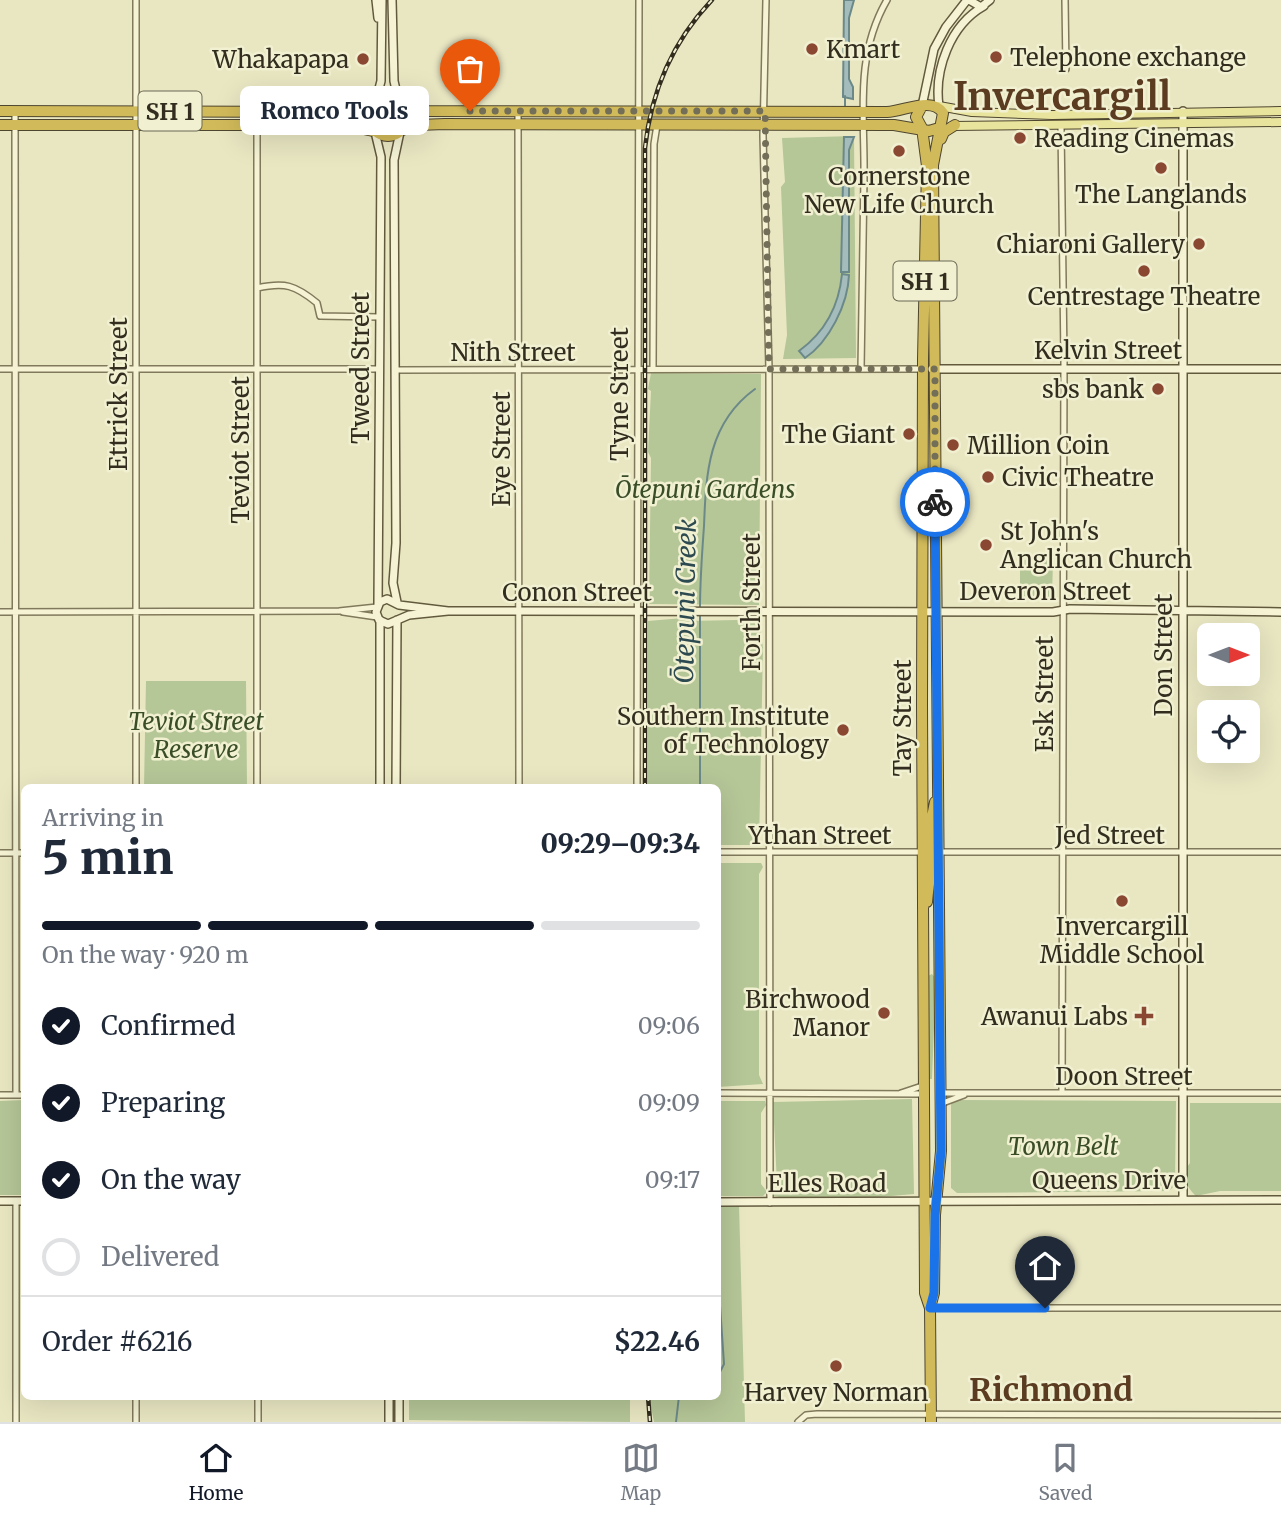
<!DOCTYPE html>
<html lang="en">
<head>
<meta charset="utf-8">
<style>
  body { margin:0; font-family:Merriweather,serif; background:#f2f2f3; color:#1f2937; height:100vh; display:flex; flex-direction:column; font-size:26px; white-space:nowrap }
  * { box-sizing:border-box; margin:0 }
  p { font-size:23px; color:#747a83 }
  .icon { flex:none; width:38px; height:38px; fill:none; stroke:currentColor; stroke-width:2; stroke-linecap:round; stroke-linejoin:round }
  .map { position:relative; flex:1; overflow:hidden }
  .details { position:absolute; left:21px; top:784px; width:700px; height:616px; display:flex; flex-direction:column; background:#fff; border-radius:10px; box-shadow:0 7px 28px #0002 }
  .details>* { flex:none }
  .needle { width:46px; rotate:90deg }
  .controls { position:absolute; left:1197px; top:623px; display:grid; gap:14px }
  .controls a { display:grid; place-items:center; width:63px; height:63px; border-radius:10px; background:#fff; box-shadow:0 7px 28px #0002; font-size:35px }
  .pin { position:absolute; display:grid; place-items:center; width:60px; height:60px; color:#fff; margin:-72px -30px; border-radius:50% 50% 50% 0; rotate:-45deg; box-shadow:0 0 7px #0007 }
  .pin .icon { rotate:45deg }
  .courier { position:absolute; display:grid; place-items:center; width:70px; height:70px; margin:-35px; border:5px solid #1a73e8; border-radius:50%; background:#fff; color:#222; box-shadow:0 2px 9px #0007 }
  .bubble { position:absolute; height:49px; border-radius:10px; background:#fff; box-shadow:0 7px 28px #0002; font-size:23px; font-weight:800; line-height:49px; text-align:center }
  .head em { font-style:normal; font-weight:800 }
  .head div { display:flex; flex-direction:column-reverse }
  .head { display:flex; align-items:center; justify-content:space-between; height:119px; padding:0 21px }
  h1 { font-size:46px; font-weight:800; line-height:52px }
  .bar { display:grid; grid-template-columns:repeat(4,1fr); gap:10px 7px; align-content:center; height:84px; padding:0 21px }
  .bar i { height:9px; border-radius:5px; background:#e0e1e3 }
  .bar .current { background:#111827 }
  .bar p { grid-column:span 4 }
  .line { display:flex; align-items:center; gap:18px; padding:0 21px; border-top:2px solid #e0e1e3 }
  .line div { flex:1 }
  ol { padding:0 21px; list-style:none }
  li { display:flex; align-items:center; gap:21px; height:77px }
  li p { margin-inline-start:auto }
  li .icon { padding:7px; border-radius:50%; background:#111827; color:#fff; stroke-width:4 }
  li:last-child { color:#747a83 }
  li i { width:38px; height:38px; border:4px solid #e0e1e3; border-radius:50% }
  .menu { display:flex; justify-content:space-around; align-items:center; height:98px; border-top:2px solid #e0e1e3; background:#fff; font-size:19px; color:#747a83 }
  .menu a { display:grid; justify-items:center; gap:4px }
  .menu .current { color:#111827 }
  .map>svg:first-child { display:block }
  .green { fill:#b5c697 }
  .water { fill:#a4bcbb; stroke:#6c8989; stroke-width:2 }
  .lines { fill:none; stroke-linecap:round; stroke-linejoin:round }
  .stream { stroke:#6c8989; stroke-width:2 }
  .street-casing { stroke:#81795b; stroke-width:8 }
  .secondary-casing { stroke:#635a3e; stroke-width:10 }
  .primary-casing { stroke:#4f462f; stroke-width:10 }
  .highway-casing { stroke:#4f462f; stroke-width:12 }
  .street { stroke:#f5f3d4; stroke-width:5 }
  .secondary { stroke:#f5f3d4; stroke-width:7 }
  .primary { stroke:#e9e49d; stroke-width:8 }
  .highway { stroke:#d1ba5a; stroke-width:10 }
  .rail-casing { stroke:#322d1e; stroke-width:4.5 }
  .rail { stroke:#f1f0d1; stroke-width:2; stroke-dasharray:5; stroke-linecap:butt }
  .done { stroke:#726e57; stroke-width:7; stroke-dasharray:0 12.6 }
  .route { stroke:#1a73e8; stroke-width:9 }
  .poi-dot { fill:#8a4731; stroke:#f1f0d1; stroke-width:2.5 }
  .labels { text-anchor:middle; dominant-baseline:central; stroke-width:5; stroke-linejoin:round; paint-order:stroke }
  .shield { fill:#f1f0d1; stroke:#6b6854; stroke-width:2 }
  .shield-label { font-size:23px; font-weight:bold; fill:#322d1e }
  .poi-label { font-size:24px; fill:#322d1e; stroke:#f1f0d1; text-anchor:end }
  .street-label { font-size:24px; fill:#322d1e; stroke:#f1f0d1 }
  .park-label { font-size:24px; font-style:italic; fill:#394d26; stroke:#f1f0d1 }
  .water-label { font-size:26px; font-style:italic; fill:#2e4a51; stroke:#f1f0d1 }
  .district-label { font-size:32px; font-weight:bold; fill:#5b3c21; stroke:#f1f0d1 }
  .town-label { font-size:38px; font-weight:bold; fill:#5b3c21; stroke:#f1f0d1 }
</style>
</head>
<body>
<div class="map">
<svg width="1281" height="1422" viewBox="0 0 1281 1422">
  <rect width="100%" height="100%" fill="#e9e7c2"/>
  <!-- green -->
  <path class="green" d="M854,136L856,358L783,359L787,335L781,187L785,182L782,138Z
    M651,373L761,374L759,605L649,604L651,458L648,452L651,391L648,389Z
    M1020,560H1053L1052,597H1020Z
    M747,616L759,621L763,648L759,845H718V788L648,787V621L683,618L688,621L737,620Z
    M146,681H246L247,787H144Z
    M718,863H761L763,867L759,874V1075L763,1084L718,1087Z
    M932,974L936,979L932,1079H926L928,976Z
    M912,1099L914,1194L846,1200H795L774,1196L771,1192L777,1184L773,1102Z
    M24,1100V1195H0V1101Z
    M951,1100L1176,1101L1175,1185L1169,1191L957,1193L951,1188Z
    M718,1101H765L766,1105L761,1113V1184L767,1192L763,1196H718Z
    M1190,1103H1281V1191H1220L1196,1196C1186,1187 1181,1174 1190,1163Z
    M718,1205H739L745,1422H654L649,1397L718,1396Z
    M409,1397H630V1422L409,1420Z"/>
  <!-- water -->
  <path class="water" d="M844,0H854L849,18V79L853,87V99L843,97Z
    M844,137H854L849,150V272H841Z
    M842,274L849,275C848,304 829,342 805,358L799,351C825,332 839,306 842,274Z"/>
  <g class="lines">
    <!-- stream -->
    <path class="stream" d="M845,96V108
      M700,608C700,581 702,553 704,526C706,473 708,423 755,389
      M700,614V788
      M718,1276L724,1364L718,1376
      M676,1422L679,1396"/>
    <!-- street casing -->
    <g class="street-casing">
      <path id="street" d="M136,0V788
        M766,0L763,136L769,369L770,1203
        M1065,0L1066,69
        M15,111L16,1095
        M518,111L519,788
        M257,112V788
        M1061,126L1064,360L1062,1093
        M257,288C285,282 295,285 317,303L320,316L379,317
        M0,369H379
        M653,369L654,144L657,125
        M861,369C862,305 863,241 864,177C865,115 854,57 887,0
        M396,370L924,369
        M0,612L339,611L377,607
        M343,612L377,617
        M637,788L639,0
        M718,852H924
        M938,852H1281
        M0,853H24
        M718,1093L923,1094
        M901,1093L922,1086
        M941,1093H1281
        M0,1095H24
        M940,1104L964,1095
        M16,1201V1422
        M931,1308H1281
        M258,1396V1422
        M136,1422V1396
        M798,1422L806,1415L817,1414L1281,1415"/>
    </g>
    <!-- secondary casing -->
    <g class="secondary-casing">
      <path id="secondary" d="M376,0L378,18
        M392,0L394,81L399,103
        M969,0L981,7L990,0
        M375,104L381,81L382,0
        M922,106L934,49L946,27L967,0
        M939,106C934,70 950,25 984,6
        M375,132L381,157L378,605
        M932,369H1281
        M397,602L393,583L396,543L394,160L400,132
        M448,611L399,605L387,599L380,602L376,612L379,620L388,624L409,615L448,611L1053,612L1070,609L1281,612
        M380,620V788
        M396,788L397,620
        M1183,1199V111
        M0,1201H24
        M718,1202L1281,1200
        M389,1396V1422
        M399,1422V1396"/>
    </g>
    <!-- primary casing -->
    <g class="primary-casing">
      <path id="primary" d="M939,106L972,112L1052,115L1281,111
        M952,126L1281,122"/>
    </g>
    <!-- highway casing -->
    <g class="highway-casing">
      <path id="highway" d="M370 118a18 18 0 1 1 36 0a18 18 0 1 1-36 0Z
        M401,105L426,111L887,112C905,111 932,96 943,113L933,165L941,1151L935,1215L934,1293L930,1308L931,1422
        M922,106L916,117L922,128L927,166L923,359L922,706L925,1293L930,1308
        M0,111L339,112L373,106
        M0,125H345L373,131
        M402,130L418,125L445,124L894,125L929,131L939,128
        M941,139L944,132L955,125
        M930,852V827L935,802
        M927,902L932,852"/>
    </g>
    <!-- street -->
    <use href="#street" class="street"/>
    <!-- secondary -->
    <use href="#secondary" class="secondary"/>
    <!-- primary -->
    <use href="#primary" class="primary"/>
    <!-- highway -->
    <use href="#highway" class="highway"/>
    <!-- rail casing -->
    <g class="rail-casing">
      <path id="rail" d="M645,788V148C651,92 673,41 712,0
        M648,1396L650,1422"/>
    </g>
    <!-- rail -->
    <use href="#rail" class="rail"/>
  </g>
  <g class="lines">
    <!-- done -->
    <path class="done" d="M470,111H765L769,369H935V502"/>
    <!-- route -->
    <path class="route" d="M935,502L941,1151L935,1215L934,1293L930,1308H1045"/>
  </g>
  <!-- markers -->
  <g class="poi-dot">
    <circle cx="812" cy="49" r="7"/>
    <circle cx="996" cy="57" r="7"/>
    <circle cx="363" cy="59" r="7"/>
    <circle cx="1020" cy="138" r="7"/>
    <circle cx="899" cy="151" r="7"/>
    <circle cx="1161" cy="168" r="7"/>
    <circle cx="1199" cy="244" r="7"/>
    <circle cx="1144" cy="271" r="7"/>
    <circle cx="1158" cy="389" r="7"/>
    <circle cx="909" cy="434" r="7"/>
    <circle cx="953" cy="445" r="7"/>
    <circle cx="988" cy="477" r="7"/>
    <circle cx="986" cy="545" r="7"/>
    <circle cx="843" cy="730" r="7"/>
    <circle cx="1122" cy="901" r="7"/>
    <circle cx="884" cy="1013" r="7"/>
    <path d="M1140.5 1005.5h7v7h7v7h-7v7h-7v-7h-7v-7h7z"/>
    <circle cx="836" cy="1366" r="7"/>
  </g>
  <g class="labels">
    <!-- shield labels -->
    <g class="shield">
      <rect x="138.5" y="91.5" width="63" height="39" rx="5"/>
      <rect x="893.5" y="261.5" width="63" height="39" rx="5"/>
    </g>
    <g class="shield-label">
      <text x="170" y="111">SH 1</text>
      <text x="925" y="281">SH 1</text>
    </g>
    <!-- poi labels -->
    <g class="poi-label">
      <text x="826" y="49" text-anchor="start">Kmart</text>
      <text x="1010" y="57" text-anchor="start">Telephone exchange</text>
      <text x="349" y="59">Whakapapa</text>
      <text x="1034" y="138" text-anchor="start">Reading Cinemas</text>
      <text x="899" y="176" text-anchor="middle">Cornerstone<tspan x="899" dy="28">New Life Church</tspan></text>
      <text x="1161" y="194" text-anchor="middle">The Langlands</text>
      <text x="1185" y="244">Chiaroni Gallery</text>
      <text x="1144" y="296" text-anchor="middle">Centrestage Theatre</text>
      <text x="1144" y="389">sbs bank</text>
      <text x="895" y="434">The Giant</text>
      <text x="967" y="445" text-anchor="start">Million Coin</text>
      <text x="1002" y="477" text-anchor="start">Civic Theatre</text>
      <text x="1000" y="531" text-anchor="start">St John's<tspan x="1000" dy="28">Anglican Church</tspan></text>
      <text x="829" y="716">Southern Institute<tspan x="829" dy="28">of Technology</tspan></text>
      <text x="1122" y="926" text-anchor="middle">Invercargill<tspan x="1122" dy="28">Middle School</tspan></text>
      <text x="870" y="999">Birchwood<tspan x="870" dy="28">Manor</tspan></text>
      <text x="1128" y="1016">Awanui Labs</text>
      <text x="836" y="1392" text-anchor="middle">Harvey Norman</text>
    </g>
    <!-- street labels -->
    <g class="street-label">
      <text x="1108" y="350">Kelvin Street</text>
      <text x="513" y="352">Nith Street</text>
      <text transform="translate(360 368) rotate(-90)">Tweed Street</text>
      <text transform="translate(118 394) rotate(-90)">Ettrick Street</text>
      <text transform="translate(619 394) rotate(-90)">Tyne Street</text>
      <text transform="translate(501 449) rotate(-90)">Eye Street</text>
      <text transform="translate(240 450) rotate(-90)">Teviot Street</text>
      <text x="1045" y="591">Deveron Street</text>
      <text x="577" y="592">Conon Street</text>
      <text transform="translate(751 602) rotate(-90)">Forth Street</text>
      <text transform="translate(1163 655) rotate(-90)">Don Street</text>
      <text transform="translate(1044 694) rotate(-90)">Esk Street</text>
      <text transform="translate(902 718) rotate(-90)">Tay Street</text>
      <text x="820" y="835">Ythan Street</text>
      <text x="1110" y="835">Jed Street</text>
      <text x="1124" y="1076">Doon Street</text>
      <text x="1109" y="1180">Queens Drive</text>
      <text x="827" y="1183">Elles Road</text>
    </g>
    <!-- park labels -->
    <g class="park-label">
      <text x="705" y="489">Ōtepuni Gardens</text>
      <text x="196" y="721">Teviot Street<tspan x="196" dy="28">Reserve</tspan></text>
      <text x="1063" y="1146">Town Belt</text>
    </g>
    <!-- water labels -->
    <g class="water-label">
      <text transform="translate(685 601) rotate(-89)">Ōtepuni Creek</text>
    </g>
    <!-- district labels -->
    <g class="district-label">
      <text x="1051" y="1390">Richmond</text>
    </g>
    <!-- town labels -->
    <g class="town-label">
      <text x="1062" y="96">Invercargill</text>
    </g>
  </g>
</svg>
<div class="controls">
<a><svg class="needle" viewBox="-14 -14 28 28"><path d="M0-13l5 13h-10z" fill="#e53935"/><path d="M0 13l5-13h-10z" fill="#747a83"/></svg></a>
<a><svg class="icon" aria-label="locate" viewBox="0 0 24 24"><circle cx="12" cy="12" r="6"/><path d="M12 2v4M12 18v4M2 12h4M18 12h4"/></svg></a>
</div>
<div class="pin" style="left:470px;top:111px;background:#ea580c"><svg class="icon" aria-label="bag" viewBox="0 0 24 24"><path d="M5 8h14l-1 12H6zM9 8a3 3 0 0 1 6 0"/></svg></div>
<div class="pin" style="left:1045px;top:1308px;background:#1f2937"><svg class="icon" aria-label="home" viewBox="0 0 24 24"><path d="M3 11l9-7 9 7M6 9v11h12V9"/></svg></div>
<div class="courier" style="left:935px;top:502px"><svg class="icon" aria-label="bike" viewBox="0 0 24 24"><circle cx="6" cy="16" r="4"/><circle cx="18" cy="16" r="4"/><path d="M6 16l4-8h5l3 8M10 8l3 8H6M13 5h3"/></svg></div>
<div class="bubble" style="left:240px;top:86px;width:189px">Romco Tools</div>
<section class="details">
<div class="head"><div><h1>5 min</h1><p>Arriving in</p></div><em>09:29–09:34</em></div>
<div class="bar"><i class="current"></i><i class="current"></i><i class="current"></i><i></i><p>On the way · 920 m</p></div>
<ol>
<li><svg class="icon" aria-label="check" viewBox="0 0 24 24"><path d="M5 12l5 5 9-10"/></svg>Confirmed<p>09:06</p></li>
<li><svg class="icon" aria-label="check" viewBox="0 0 24 24"><path d="M5 12l5 5 9-10"/></svg>Preparing<p>09:09</p></li>
<li><svg class="icon" aria-label="check" viewBox="0 0 24 24"><path d="M5 12l5 5 9-10"/></svg>On the way<p>09:17</p></li>
<li><i></i>Delivered</li>
</ol>
<div class="line" style="height:91px"><div>Order #6216</div><b>$22.46</b></div>
</section>
</div>
<nav class="menu">
<a class="current"><svg class="icon" aria-label="home" viewBox="0 0 24 24"><path d="M3 11l9-7 9 7M6 9v11h12V9"/></svg>Home</a>
<a><svg class="icon" aria-label="map" viewBox="0 0 24 24"><path d="M3 6l6-2 6 2 6-2v14l-6 2-6-2-6 2zM9 4v14M15 6v14"/></svg>Map</a>
<a><svg class="icon" aria-label="saved" viewBox="0 0 24 24"><path d="M7 4h10v16l-5-4-5 4z"/></svg>Saved</a>
</nav>
</body>
</html>
